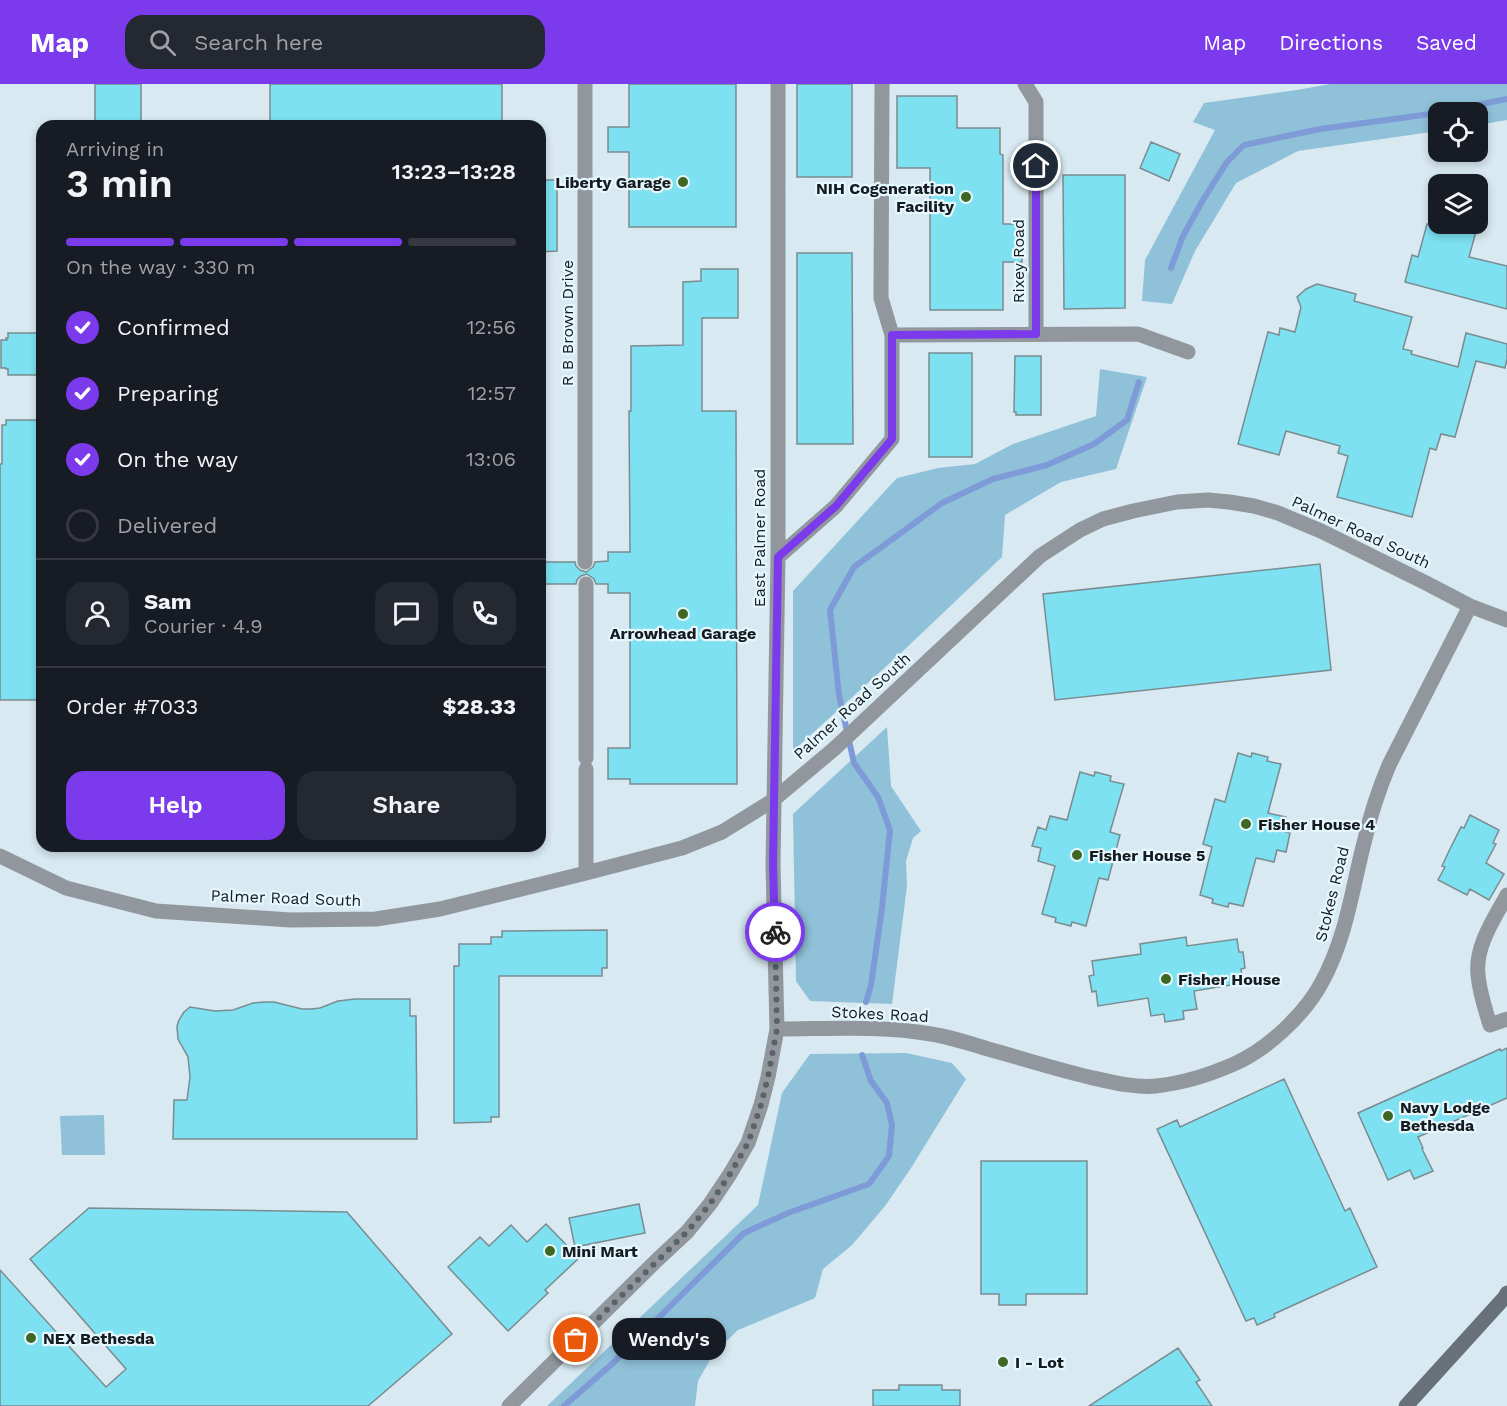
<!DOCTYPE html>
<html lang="en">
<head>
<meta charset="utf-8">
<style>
  body { margin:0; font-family:"Work Sans",sans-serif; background:#242831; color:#f1f3f6; height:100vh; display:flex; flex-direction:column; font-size:22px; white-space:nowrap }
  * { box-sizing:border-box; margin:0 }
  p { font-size:20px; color:#9ea1a6 }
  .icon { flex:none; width:33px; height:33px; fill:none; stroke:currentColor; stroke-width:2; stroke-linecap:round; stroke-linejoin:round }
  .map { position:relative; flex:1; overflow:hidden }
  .panel { position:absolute; left:36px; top:36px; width:510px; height:732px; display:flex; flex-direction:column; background:#171b24; border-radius:18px; box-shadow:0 3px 9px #0003 }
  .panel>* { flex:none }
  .buttons { position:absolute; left:1428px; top:18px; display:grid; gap:12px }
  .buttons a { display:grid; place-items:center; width:60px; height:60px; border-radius:12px; background:#171b24; box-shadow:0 3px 9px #0003; font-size:30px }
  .pin { position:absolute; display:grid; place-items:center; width:51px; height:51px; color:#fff; margin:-26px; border:3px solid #fff; border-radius:50%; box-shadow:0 2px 6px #0007 }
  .courier { position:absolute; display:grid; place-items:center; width:60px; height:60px; margin:-30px; border:4px solid #7c3aed; border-radius:50%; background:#fff; color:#222; box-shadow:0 2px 8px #0007 }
  .bubble { position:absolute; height:42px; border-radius:18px; background:#171b24; box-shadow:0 3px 9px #0003; font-size:20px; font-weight:600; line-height:42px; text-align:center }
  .overview em { font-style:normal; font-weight:600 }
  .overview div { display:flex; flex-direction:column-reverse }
  .overview { display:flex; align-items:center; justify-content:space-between; height:102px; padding:0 30px }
  h1 { font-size:39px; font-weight:600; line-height:45px }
  .bar { display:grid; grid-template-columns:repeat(4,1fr); gap:9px 6px; align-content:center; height:72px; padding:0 30px }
  .bar i { height:8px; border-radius:4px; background:#363941 }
  .bar .on { background:#7c3aed }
  .bar p { grid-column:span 4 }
  .line { display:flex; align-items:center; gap:15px; padding:0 30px; border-top:2px solid #363941 }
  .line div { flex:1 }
  .round { display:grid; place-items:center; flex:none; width:63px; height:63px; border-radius:18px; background:#242831 }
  ol { padding:0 30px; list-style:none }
  li { display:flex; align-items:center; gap:18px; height:66px }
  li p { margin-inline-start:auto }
  li .icon { padding:6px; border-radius:50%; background:#7c3aed; color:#fff; stroke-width:4 }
  li:last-child { color:#9ea1a6 }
  li i { width:33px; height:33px; border:3px solid #363941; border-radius:50% }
  .cta { display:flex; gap:12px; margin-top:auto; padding:12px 30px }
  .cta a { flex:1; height:69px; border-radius:18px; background:#7c3aed; color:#fff; font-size:24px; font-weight:600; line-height:69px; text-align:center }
  .cta a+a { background:#242831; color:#f1f3f6 }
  header { display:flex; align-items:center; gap:36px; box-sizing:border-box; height:84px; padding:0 30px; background:#7c3aed; color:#fff }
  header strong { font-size:28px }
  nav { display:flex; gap:33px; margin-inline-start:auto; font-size:21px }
  .search { width:420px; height:54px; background:#242831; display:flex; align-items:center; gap:15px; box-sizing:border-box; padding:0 21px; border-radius:18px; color:#9ea1a6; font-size:22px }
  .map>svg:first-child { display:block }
  .green { fill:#8fc1d8 }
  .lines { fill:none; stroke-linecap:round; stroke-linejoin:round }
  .stream { stroke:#7e9bd8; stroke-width:6 }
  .building { fill:#7de1f2; stroke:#7a8c8f; stroke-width:1.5 }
  .minor { stroke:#91979c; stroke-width:15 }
  .secondary { stroke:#697178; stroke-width:15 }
  .minor-bridge { stroke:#91979c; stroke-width:15 }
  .done { stroke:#596368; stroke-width:6; stroke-dasharray:0 10.8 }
  .route { stroke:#7c3aed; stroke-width:8 }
  .poi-dot { fill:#3e6724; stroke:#e5f7ff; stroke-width:2 }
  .labels { text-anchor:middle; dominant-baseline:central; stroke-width:4.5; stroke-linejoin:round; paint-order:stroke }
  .poi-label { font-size:16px; font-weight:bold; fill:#151b1e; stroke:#e5f7ff; text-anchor:start }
  .street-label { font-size:16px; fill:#151b1e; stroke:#e5f7ff }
</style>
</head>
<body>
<header>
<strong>Map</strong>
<div class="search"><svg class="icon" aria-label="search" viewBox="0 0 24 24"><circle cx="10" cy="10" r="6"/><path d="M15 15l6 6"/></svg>Search here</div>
<nav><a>Map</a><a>Directions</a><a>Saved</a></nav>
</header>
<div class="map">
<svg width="1507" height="1322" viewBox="0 0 1507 1322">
  <rect width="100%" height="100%" fill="#d8e9f2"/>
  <!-- green -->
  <path class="green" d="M1330,0H1507V36L1478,41V28H1438V47L1298,67L1236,99L1195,167L1172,220L1142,217L1145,176L1215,46L1193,38L1204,19L1297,6Z
    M1100,285L1147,293L1116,385L1061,398L1005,431L1002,473L903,567L793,667V507L897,394L938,384L975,380L1013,360L1096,332Z
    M887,643L891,702L921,747L913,754L906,777L907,802L892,920L810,917L796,897L793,730Z
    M906,969L952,979L966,995L911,1084L885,1122L852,1161L823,1185L815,1214L738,1246L714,1269L698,1297L695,1322H547L758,1121L782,1009L810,970Z
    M104,1031L105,1071H62L60,1032Z"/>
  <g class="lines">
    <!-- stream -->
    <path class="stream" d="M1442,28L1507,15
      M1171,184L1183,152L1203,116L1227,78L1244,61L1320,45L1438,29
      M866,918L871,901L882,824L890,746L878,713L854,679L839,611L830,526L854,483L942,419L993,395L1047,381L1094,360L1127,336L1139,298
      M564,1322L612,1280L744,1149L788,1129L869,1100L889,1072L892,1041L887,1019L871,997L862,971"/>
  </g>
  <!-- building -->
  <path class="building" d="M95,0H141V42H95Z
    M270,0H502V42H270Z
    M629,0H736V143H629V68H608V43H629Z
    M797,0H852V93H797Z
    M897,12H957V44H1000V70L1003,71V140H1021L1022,178H1003V226H930V84H897Z
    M1151,58L1180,70L1169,97L1140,84Z
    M1063,91H1125V224L1064,225Z
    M540,96H557V167L540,168Z
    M1427,140H1478L1469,173L1507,182V225L1405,198L1412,171L1418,173Z
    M797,169H852L853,360H797Z
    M701,185H738V234H702V327H736L737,700H630V695H608V664H630V509H608V500H596L594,495L587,490L581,492L577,496L576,500H540V478H575L576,482L580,486L586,488L593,483L595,478L608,477V468H630L629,327H631V262L683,261V198L701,197Z
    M1317,200L1356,210L1354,217L1412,233L1403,265L1412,267L1411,270L1458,283L1466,249L1507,260V275L1505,284L1476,277L1455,353L1441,350L1436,366L1430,364L1412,433L1337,413L1348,372L1338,369L1340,362L1286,347L1279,371L1238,360L1268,248L1279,251L1280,244L1295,248L1301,223L1297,213L1306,205Z
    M8,249H42V291H8V285H6V284H1V256H7L6,254H8Z
    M929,269H972V373H929Z
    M1015,272H1041V331H1016V328H1014Z
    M6,336H42V616H0V380H2V341H6Z
    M1320,480L1331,586L1055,616L1043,510Z
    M1238,669L1251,673L1252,669L1268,673L1267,677L1281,680L1268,729L1286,733L1282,747L1290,749L1286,768L1277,766L1274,778L1256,774L1243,822L1229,819L1228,823L1212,819L1213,815L1200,811L1212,763L1203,760L1215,715L1225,718Z
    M1080,688L1094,692L1095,688L1111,692L1110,697L1124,700L1110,748L1120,751L1108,796L1099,794L1086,842L1072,838L1071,842L1055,838L1056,834L1042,830L1055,782L1038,777L1041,764L1032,762L1038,743L1046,746L1050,732L1067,736Z
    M1470,731L1499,746L1493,759L1496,760L1486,779L1504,790L1489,816L1470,805L1467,811L1438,796L1445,783L1442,782L1449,767L1461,743L1464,744Z
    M607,846V884H602V892H499V1033H491V1038L454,1039V882H459V860H491V853H502V847Z
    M1186,853L1187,862L1237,855L1239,868H1243L1245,884L1241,885L1243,899L1194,907L1197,925L1183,927L1184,935L1165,938L1164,930L1151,932L1148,914L1098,922L1096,907L1092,908L1089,892L1094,891L1092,877L1141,870L1140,860Z
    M355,915H410V932H416L417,1055H173L174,1016H187L190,993L188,973L178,955L177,942L179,936L184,928L190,923L215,927L233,926L253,919L264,918H274L302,925H311L320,924L338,917Z
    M1507,964V1014L1418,1053L1423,1064L1422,1065L1433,1087L1414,1095L1410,1086L1388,1096L1358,1029L1500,965L1501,967Z
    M1284,995L1345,1127L1350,1124L1377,1183L1274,1230L1275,1233L1257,1241L1254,1234L1246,1237L1157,1045L1177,1036L1180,1043Z
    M981,1077H1087V1210H1026V1221H999V1210H981Z
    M639,1120L645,1149L575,1163L569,1134Z
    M89,1124L347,1128L452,1250L368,1322H0V1186L106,1303L126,1285L30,1175Z
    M546,1140L579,1174L545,1206L548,1209L508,1247L448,1183L480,1153L489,1162L511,1141L527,1158Z
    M1178,1264L1200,1296L1196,1298L1212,1322H1089Z
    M899,1301H942V1306H960V1322H873V1306H899Z"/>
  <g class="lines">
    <!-- minor -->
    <path class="minor" d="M585,0V478
      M1025,0L1036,18V250
      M892,251L1138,250L1188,268
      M778,473L836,422L892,355V251L881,214L882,0
      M586,500V674
      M930,575L1040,472L1080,446L1103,435L1133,427L1177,418L1208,416L1229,418L1254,422L1278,429L1321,447L1426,499L1470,522L1507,536
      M586,685V789
      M0,772L66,804L156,827L290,836L376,835L440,825L586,789L682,764L722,748
      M1507,811C1494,835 1475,862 1478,890C1479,907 1485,924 1490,941L1507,935
      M777,945C828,945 880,941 931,950C950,953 969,959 988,965C1021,974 1055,985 1089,993C1111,998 1133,1004 1156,1002C1184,999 1209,991 1234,980C1268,965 1305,930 1322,898C1347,852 1352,804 1365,755C1371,729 1379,705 1389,681L1470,522
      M509,1322L657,1176L687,1148L710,1120L730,1090L748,1059L761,1021L768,993L777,945L773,781L778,473V0"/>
    <!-- secondary -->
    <path class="secondary" d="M1406,1322L1505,1213L1507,1209"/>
    <!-- minor-bridge -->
    <path class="minor-bridge" d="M722,748L772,717L834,665L930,575"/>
  </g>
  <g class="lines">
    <!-- done -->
    <path class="done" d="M576,1256L687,1148L710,1120L730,1090L748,1059L761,1021L768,993L777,945L775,848"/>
    <!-- route -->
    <path class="route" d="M775,848L773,781L778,473L836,422L892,355V251L1036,250V82"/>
  </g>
  <!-- markers -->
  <g class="poi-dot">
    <circle cx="683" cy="98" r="6"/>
    <circle cx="966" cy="113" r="6"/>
    <circle cx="683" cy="530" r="6"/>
    <circle cx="1246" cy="740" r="6"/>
    <circle cx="1077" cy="771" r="6"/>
    <circle cx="1166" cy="895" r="6"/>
    <circle cx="1388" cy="1032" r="6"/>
    <circle cx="550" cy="1167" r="6"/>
    <circle cx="31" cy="1254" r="6"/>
    <circle cx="1003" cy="1278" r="6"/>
  </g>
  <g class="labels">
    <!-- poi labels -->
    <g class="poi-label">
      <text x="671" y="98" text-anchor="end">Liberty Garage</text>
      <text x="954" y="104" text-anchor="end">NIH Cogeneration<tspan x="954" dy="18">Facility</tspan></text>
      <text x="683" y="549" text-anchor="middle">Arrowhead Garage</text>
      <text x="1258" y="740">Fisher House 4</text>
      <text x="1089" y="771">Fisher House 5</text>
      <text x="1178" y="895">Fisher House</text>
      <text x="1400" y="1023">Navy Lodge<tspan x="1400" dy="18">Bethesda</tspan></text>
      <text x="562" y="1167">Mini Mart</text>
      <text x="43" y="1254">NEX Bethesda</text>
      <text x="1015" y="1278">I - Lot</text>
    </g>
    <!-- street labels -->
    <g class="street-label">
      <text transform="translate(1018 177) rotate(-90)">Rixey Road</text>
      <text transform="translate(567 239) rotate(-90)">R B Brown Drive</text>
      <text transform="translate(1361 448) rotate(25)">Palmer Road South</text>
      <text transform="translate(759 454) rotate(-90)">East Palmer Road</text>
      <text transform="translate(852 622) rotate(-42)">Palmer Road South</text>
      <text transform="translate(1332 810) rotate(-76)">Stokes Road</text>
      <text transform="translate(286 814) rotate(2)">Palmer Road South</text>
      <text transform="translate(880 930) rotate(3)">Stokes Road</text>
    </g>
  </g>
</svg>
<div class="buttons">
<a><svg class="icon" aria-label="locate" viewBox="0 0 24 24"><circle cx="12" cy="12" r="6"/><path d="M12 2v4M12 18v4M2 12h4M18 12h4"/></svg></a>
<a><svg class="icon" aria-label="layers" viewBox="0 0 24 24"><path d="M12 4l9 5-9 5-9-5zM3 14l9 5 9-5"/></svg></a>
</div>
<div class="pin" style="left:576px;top:1256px;background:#ea580c"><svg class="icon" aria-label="bag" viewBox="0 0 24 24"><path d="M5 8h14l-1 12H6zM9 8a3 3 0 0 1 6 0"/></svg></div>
<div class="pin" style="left:1036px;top:82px;background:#1f2937"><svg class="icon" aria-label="home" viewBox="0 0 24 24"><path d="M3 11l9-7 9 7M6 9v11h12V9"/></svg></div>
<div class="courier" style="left:775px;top:848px"><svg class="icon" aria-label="bike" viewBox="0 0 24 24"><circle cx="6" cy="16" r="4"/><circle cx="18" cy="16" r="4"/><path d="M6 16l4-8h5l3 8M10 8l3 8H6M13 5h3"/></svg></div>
<div class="bubble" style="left:612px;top:1234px;width:114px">Wendy's</div>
<section class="panel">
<div class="overview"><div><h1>3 min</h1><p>Arriving in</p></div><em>13:23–13:28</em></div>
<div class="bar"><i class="on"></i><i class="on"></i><i class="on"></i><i></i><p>On the way · 330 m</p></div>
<ol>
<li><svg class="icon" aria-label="check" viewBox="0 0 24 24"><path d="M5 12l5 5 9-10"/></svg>Confirmed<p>12:56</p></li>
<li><svg class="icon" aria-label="check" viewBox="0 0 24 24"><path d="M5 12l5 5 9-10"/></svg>Preparing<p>12:57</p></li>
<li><svg class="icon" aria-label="check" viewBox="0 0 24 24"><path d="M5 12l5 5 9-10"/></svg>On the way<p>13:06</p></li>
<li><i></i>Delivered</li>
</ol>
<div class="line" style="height:108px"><a class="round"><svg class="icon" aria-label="person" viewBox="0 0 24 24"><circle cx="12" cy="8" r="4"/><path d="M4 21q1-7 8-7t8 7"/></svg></a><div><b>Sam</b><p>Courier · 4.9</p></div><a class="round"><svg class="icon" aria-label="chat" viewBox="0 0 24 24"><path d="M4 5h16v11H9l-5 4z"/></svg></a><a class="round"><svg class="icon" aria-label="phone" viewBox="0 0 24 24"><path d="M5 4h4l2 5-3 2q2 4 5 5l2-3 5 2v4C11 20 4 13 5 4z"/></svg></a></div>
<div class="line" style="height:78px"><div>Order #7033</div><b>$28.33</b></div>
<div class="cta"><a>Help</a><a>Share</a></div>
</section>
</div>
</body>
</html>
